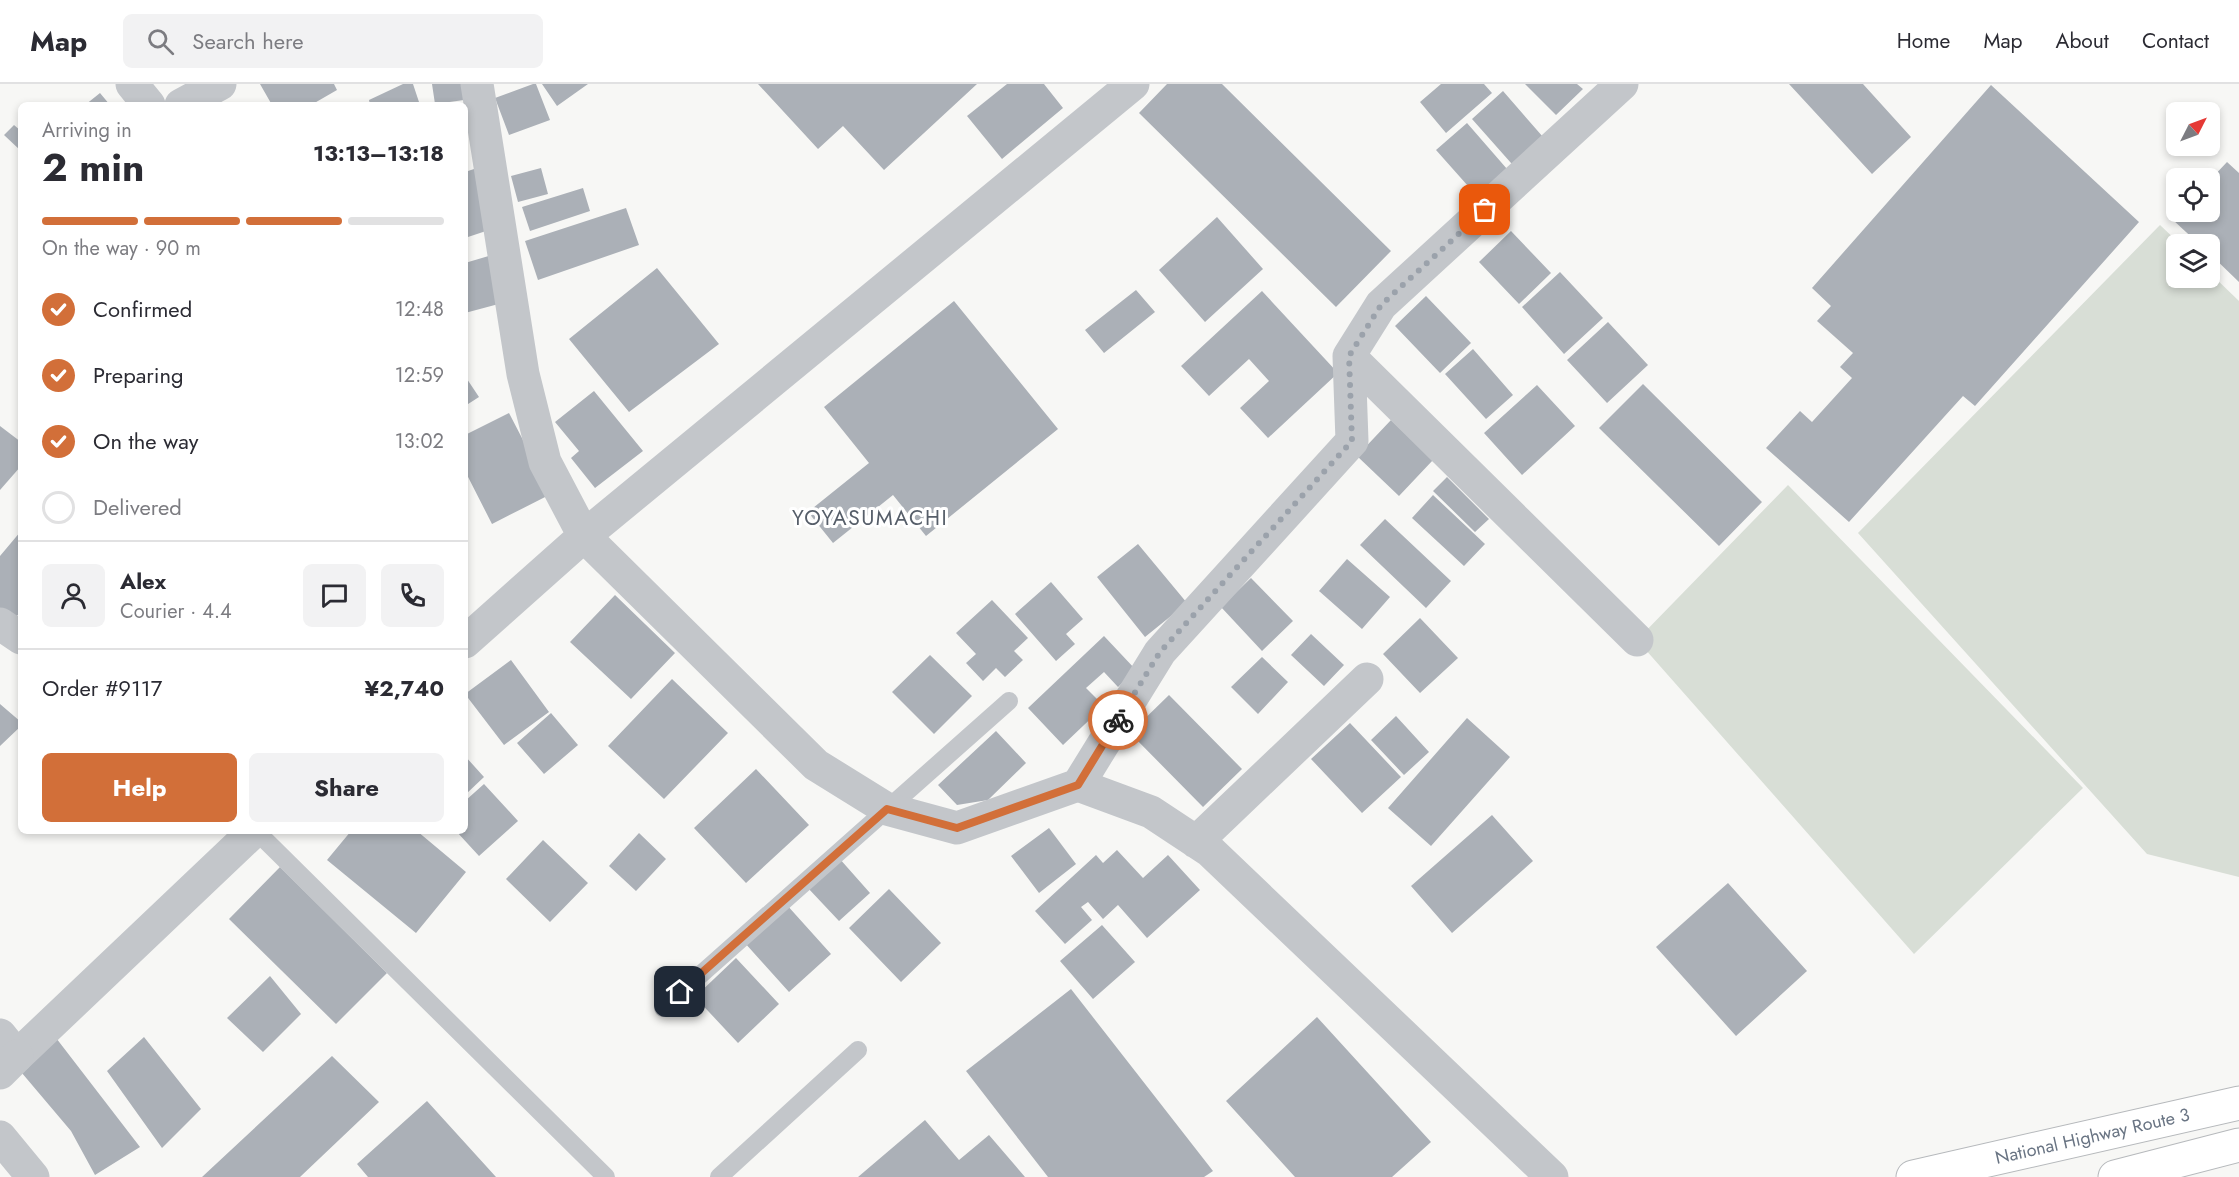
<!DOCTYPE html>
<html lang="en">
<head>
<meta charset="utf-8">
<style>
  body { margin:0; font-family:Jost,sans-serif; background:#f2f2f3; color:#2b2b33; height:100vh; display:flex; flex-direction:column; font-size:22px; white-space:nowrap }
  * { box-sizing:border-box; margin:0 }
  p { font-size:20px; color:#7c7c81 }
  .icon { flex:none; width:33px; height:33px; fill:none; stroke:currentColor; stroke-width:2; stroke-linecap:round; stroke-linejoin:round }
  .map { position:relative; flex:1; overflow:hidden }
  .drawer { position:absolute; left:18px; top:18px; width:450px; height:732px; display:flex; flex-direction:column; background:#fff; border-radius:9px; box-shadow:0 3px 9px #0003 }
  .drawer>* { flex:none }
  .needle { width:39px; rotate:48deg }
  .controls { position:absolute; left:2166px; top:18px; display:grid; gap:12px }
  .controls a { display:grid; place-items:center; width:54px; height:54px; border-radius:9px; background:#fff; box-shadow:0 3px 9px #0003; font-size:30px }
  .pin { position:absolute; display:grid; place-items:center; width:51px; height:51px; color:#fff; margin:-26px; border-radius:12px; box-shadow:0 3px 9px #0006 }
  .courier { position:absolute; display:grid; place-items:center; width:60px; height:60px; margin:-30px; border:4px solid #d26f39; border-radius:50%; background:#fff; color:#222; box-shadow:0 2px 8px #0007 }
  .head em { font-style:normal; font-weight:700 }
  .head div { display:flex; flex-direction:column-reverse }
  .head { display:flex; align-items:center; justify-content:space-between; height:102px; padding:0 24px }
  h1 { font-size:39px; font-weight:700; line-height:45px }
  .bar { display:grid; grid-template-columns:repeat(4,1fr); gap:9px 6px; align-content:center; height:72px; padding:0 24px }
  .bar i { height:8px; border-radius:4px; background:#e1e1e2 }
  .bar .selected { background:#d26f39 }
  .bar p { grid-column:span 4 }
  .line { display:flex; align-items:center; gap:15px; padding:0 24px; border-top:2px solid #e1e1e2 }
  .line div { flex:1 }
  .round { display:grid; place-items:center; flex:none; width:63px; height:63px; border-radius:9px; background:#f2f2f3 }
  ol { padding:0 24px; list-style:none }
  li { display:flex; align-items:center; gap:18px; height:66px }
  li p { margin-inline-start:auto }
  li .icon { padding:6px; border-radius:50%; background:#d26f39; color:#fff; stroke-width:4 }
  li:last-child { color:#7c7c81 }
  li i { width:33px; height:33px; border:3px solid #e1e1e2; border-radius:50% }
  .button { display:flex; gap:12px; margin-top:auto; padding:12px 24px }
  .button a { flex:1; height:69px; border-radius:9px; background:#d26f39; color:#fff; font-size:24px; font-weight:700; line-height:69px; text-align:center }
  .button a+a { background:#f2f2f3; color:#2b2b33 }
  header { display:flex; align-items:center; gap:36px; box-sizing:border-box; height:84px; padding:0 30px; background:#fff; border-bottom:2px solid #e1e1e2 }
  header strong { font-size:28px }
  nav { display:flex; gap:33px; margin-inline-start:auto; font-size:21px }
  .search { width:420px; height:54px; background:#f2f2f3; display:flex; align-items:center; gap:15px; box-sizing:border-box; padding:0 21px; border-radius:9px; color:#7c7c81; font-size:22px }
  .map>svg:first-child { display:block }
  .green { fill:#d8ded6 }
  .building { fill:#abb0b7 }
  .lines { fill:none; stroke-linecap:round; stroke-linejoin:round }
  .trunk-casing { stroke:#b6b9bc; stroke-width:35 }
  .service { stroke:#c3c6ca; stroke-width:18 }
  .minor { stroke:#c3c6ca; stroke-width:33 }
  .tertiary { stroke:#c3c6ca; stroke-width:33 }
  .trunk { stroke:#fff; stroke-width:33 }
  .done { stroke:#9ba2ab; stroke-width:6; stroke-dasharray:0 10.8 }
  .route { stroke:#d26f39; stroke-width:8 }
  .labels { text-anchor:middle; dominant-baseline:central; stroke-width:6; stroke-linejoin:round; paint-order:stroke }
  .street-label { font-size:18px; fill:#697483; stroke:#fff }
  .quarter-label { font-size:21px; letter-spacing:1.5px; fill:#565e69; stroke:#fff }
</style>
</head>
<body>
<header>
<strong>Map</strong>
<div class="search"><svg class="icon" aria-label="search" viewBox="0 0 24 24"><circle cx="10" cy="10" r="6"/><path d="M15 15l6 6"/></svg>Search here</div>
<nav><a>Home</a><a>Map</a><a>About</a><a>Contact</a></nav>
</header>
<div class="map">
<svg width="2239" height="1093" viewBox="0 0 2239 1093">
  <rect width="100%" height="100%" fill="#f7f7f5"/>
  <!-- green -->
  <path class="green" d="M2160,141L2180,160H2176V194H2210V189L2239,217V793L2147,770L1858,449Z
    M1788,401L2083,704L1914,870L1637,556Z"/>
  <!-- building -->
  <path class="building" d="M260,0H334L337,6L311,21H272Z
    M403,0H413L420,21H370L369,16Z
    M432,0H461L464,16L435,20Z
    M533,0H536L550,36L509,51L495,14Z
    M542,0H588L557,22Z
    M758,0H977L884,86L843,42L818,65Z
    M1007,0H1044L1063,24L1002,75L967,32Z
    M1167,0H1222L1391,167L1336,223L1139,29Z
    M1441,0H1484L1492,9L1446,49L1420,18Z
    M1525,0H1577L1583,5L1556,31Z
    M1789,0H1863L1911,53L1872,90Z
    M1991,1L2139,138L1975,322L1963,312L1849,438L1766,364L1800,327L1812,338L1852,294L1840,283L1853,269L1817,237L1831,222L1812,204Z
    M1503,7L1550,61L1519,88L1472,35Z
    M100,9L110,21H85Z
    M1467,39L1514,93L1484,120L1436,66Z
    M14,41L21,47V67L4,51Z
    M2227,78L2239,89V198L2210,170V160H2199L2173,136L2180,128H2210V96Z
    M477,84L498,143L465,154V88Z
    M541,84L548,110L518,118L511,92Z
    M583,104L590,127L530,147L522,123Z
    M626,124L639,161L538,196L525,157Z
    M1217,133L1263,185L1205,238L1159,186Z
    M1511,147L1551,189L1519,220L1479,178Z
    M492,171L506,218L465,229V179Z
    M657,184L719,260L629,328L569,255Z
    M1560,188L1603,234L1564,270L1522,223Z
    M1136,206L1155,228L1104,269L1085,246Z
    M1262,207L1338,289L1268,354L1240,324L1269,297L1249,275L1209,312L1181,282Z
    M1426,212L1471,259L1440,289L1395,242Z
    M954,217L1058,345L926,452L893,411L833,459L808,428L869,379L824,323Z
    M1608,238L1648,281L1607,319L1567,276Z
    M1473,265L1513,311L1486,335L1445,290Z
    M465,292L479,313L465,322Z
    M1643,300L1762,418L1719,462L1599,344Z
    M1537,301L1575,342L1522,391L1484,349Z
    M594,307L643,367L595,404L571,374L579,367L555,338Z
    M509,329L551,410L492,440L465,387V351Z
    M1391,336L1433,376L1399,412L1357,372Z
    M0,342L21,358V382L0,406Z
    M1447,393L1489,435L1475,448L1433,407Z
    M1433,411L1485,460L1464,482L1412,434Z
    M1385,435L1451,497L1426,524L1360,461Z
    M21,447V527L12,538L0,528V472Z
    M1138,460L1187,519L1145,553L1097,493Z
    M1347,475L1390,513L1362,545L1319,507Z
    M1251,494L1293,537L1262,567L1221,523Z
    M1051,498L1083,535L1066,550L1075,560L1056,577L1015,530Z
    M615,511L675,569L631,615L570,558Z
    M992,516L1028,554L1014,567L1023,576L1005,593L996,584L983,597L966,579L976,570L956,549Z
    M1420,534L1458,574L1420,609L1383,570Z
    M1311,550L1344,581L1324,602L1291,571Z
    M1104,552L1136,586L1118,603L1104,588L1086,604L1104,622L1063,661L1028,624Z
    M930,571L972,612L934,650L892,608Z
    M1262,573L1288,598L1258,630L1231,603Z
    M511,576L549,628L504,661L465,610Z
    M672,595L728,649L664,715L608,662Z
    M1169,611L1242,685L1203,723L1130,649Z
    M0,620L21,638V642L0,662Z
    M551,629L578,661L544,690L517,659Z
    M1396,632L1429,668L1404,691L1371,656Z
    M1467,634L1510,673L1431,762L1388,724Z
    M1350,639L1401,693L1362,729L1311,675Z
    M996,647L1026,679L988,716L957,721L938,701Z
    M465,672L484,693L465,711Z
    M756,685L809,741L746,799L694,744Z
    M484,700L518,737L479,772L456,747H465V717Z
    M1492,731L1533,777L1452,849L1411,802Z
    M1049,744L1076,780L1039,809L1011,772Z
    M351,747H417L466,788L416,849L327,776Z
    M639,749L666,775L636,807L609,782Z
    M543,756L588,799L550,838L506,795Z
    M1117,766L1143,794L1168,771L1200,806L1147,854L1118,821L1103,835L1088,818L1081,823L1092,836L1065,860L1035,827L1096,771L1103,779Z
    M839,774L870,809L839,837L807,803Z
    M280,783L387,889L336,940L229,835Z
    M1728,799L1807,887L1736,952L1656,863Z
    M889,805L941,859L901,898L849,844Z
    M786,820L831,870L789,908L744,858Z
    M1102,841L1135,878L1093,915L1060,877Z
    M736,874L779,920L738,959L695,913Z
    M270,892L301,930L263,968L227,934Z
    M1071,905L1213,1087L1204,1093H1048L966,987Z
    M1317,933L1431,1058L1392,1093H1295L1226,1017Z
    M53,950L140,1063L95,1091L71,1047L16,982Z
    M144,953L201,1025L162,1064L107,987Z
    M332,972L379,1018L300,1093H202Z
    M427,1017L496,1093H368L357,1080Z
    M925,1036L959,1076L989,1051L1025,1093H858Z"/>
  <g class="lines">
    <!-- trunk casing -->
    <g class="trunk-casing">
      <g id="trunk">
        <path id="s1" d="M1913,1093L2239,1019"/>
        <path d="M2115,1093L2239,1061"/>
      </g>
    </g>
    <!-- service -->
    <path class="service" d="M256,747L606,1093
      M663,924L1009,617
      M719,1093L858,966"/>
    <!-- minor -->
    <path class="minor" d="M132,0L149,21
      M477,0L523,290L545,378L584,452L816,681L887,725L957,744L1078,701L1160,568L1352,357L1349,272L1381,221L1622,0
      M181,21L220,0
      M1349,272L1637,556
      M0,540L21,554
      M465,558L584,452L1133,0
      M1078,701L1151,728L1210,767L1552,1093
      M1196,758L1367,595
      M0,951L17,972L254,747"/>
    <!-- tertiary -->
    <path class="tertiary" d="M0,989L17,972
      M0,1053L33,1093"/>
    <!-- trunk -->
    <use href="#trunk" class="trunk"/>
  </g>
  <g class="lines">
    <!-- done -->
    <path class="done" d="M1118,636L1160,568L1352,357L1349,272L1381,221L1485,126"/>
    <!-- route -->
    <path class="route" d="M680,908L887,725L957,744L1078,701L1118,636"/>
  </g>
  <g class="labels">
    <!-- street labels -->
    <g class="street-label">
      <text stroke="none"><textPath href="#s1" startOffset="184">National Highway Route 3</textPath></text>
    </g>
    <!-- quarter labels -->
    <g class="quarter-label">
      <text x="870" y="434">YOYASUMACHI</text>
    </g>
  </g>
</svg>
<div class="controls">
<a><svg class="needle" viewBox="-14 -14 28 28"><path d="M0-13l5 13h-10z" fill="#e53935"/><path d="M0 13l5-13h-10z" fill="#7c7c81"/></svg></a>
<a><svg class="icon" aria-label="locate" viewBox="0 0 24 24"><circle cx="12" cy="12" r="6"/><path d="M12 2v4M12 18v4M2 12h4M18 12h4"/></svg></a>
<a><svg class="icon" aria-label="layers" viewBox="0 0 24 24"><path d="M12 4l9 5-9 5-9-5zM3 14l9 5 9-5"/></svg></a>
</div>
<div class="pin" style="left:1485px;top:126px;background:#ea580c"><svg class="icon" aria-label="bag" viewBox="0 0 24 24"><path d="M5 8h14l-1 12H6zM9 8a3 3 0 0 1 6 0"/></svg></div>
<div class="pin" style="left:680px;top:908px;background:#1f2937"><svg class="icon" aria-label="home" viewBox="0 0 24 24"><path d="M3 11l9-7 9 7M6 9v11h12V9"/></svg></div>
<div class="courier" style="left:1118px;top:636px"><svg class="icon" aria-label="bike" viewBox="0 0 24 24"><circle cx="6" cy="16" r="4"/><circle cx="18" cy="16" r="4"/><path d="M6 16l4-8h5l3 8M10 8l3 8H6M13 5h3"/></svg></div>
<section class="drawer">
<div class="head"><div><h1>2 min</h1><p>Arriving in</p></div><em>13:13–13:18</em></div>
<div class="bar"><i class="selected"></i><i class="selected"></i><i class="selected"></i><i></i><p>On the way · 90 m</p></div>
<ol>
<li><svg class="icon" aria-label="check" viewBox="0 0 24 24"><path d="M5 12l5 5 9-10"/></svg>Confirmed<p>12:48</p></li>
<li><svg class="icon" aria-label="check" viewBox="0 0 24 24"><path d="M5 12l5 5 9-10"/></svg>Preparing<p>12:59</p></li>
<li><svg class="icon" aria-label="check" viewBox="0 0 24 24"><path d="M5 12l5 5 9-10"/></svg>On the way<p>13:02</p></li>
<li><i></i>Delivered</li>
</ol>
<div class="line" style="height:108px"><a class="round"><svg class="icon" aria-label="person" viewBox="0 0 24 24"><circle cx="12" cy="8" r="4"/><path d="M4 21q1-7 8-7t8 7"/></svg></a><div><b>Alex</b><p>Courier · 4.4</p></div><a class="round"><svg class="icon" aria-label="chat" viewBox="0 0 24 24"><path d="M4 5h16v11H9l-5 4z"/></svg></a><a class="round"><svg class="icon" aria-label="phone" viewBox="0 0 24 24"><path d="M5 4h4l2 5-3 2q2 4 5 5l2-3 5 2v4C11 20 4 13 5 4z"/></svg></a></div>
<div class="line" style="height:78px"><div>Order #9117</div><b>¥2,740</b></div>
<div class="button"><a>Help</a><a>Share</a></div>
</section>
</div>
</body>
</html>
